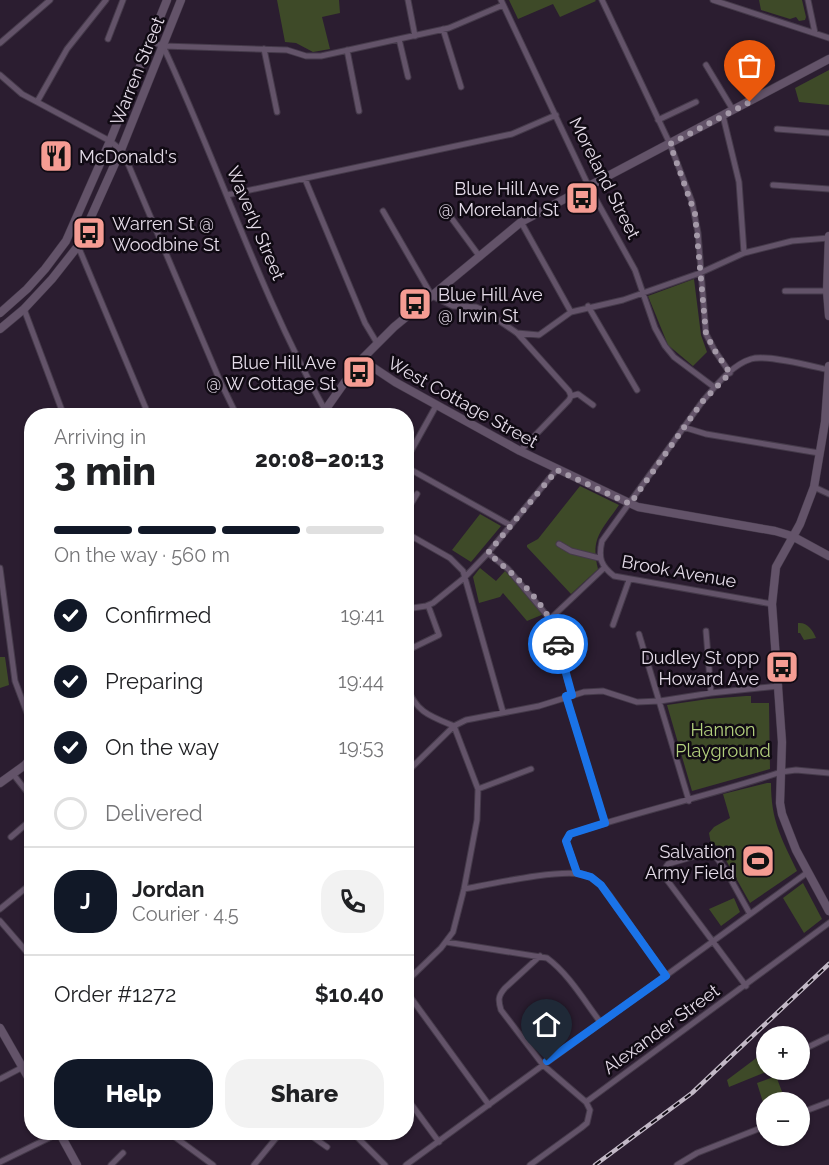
<!DOCTYPE html>
<html lang="en">
<head>
<meta charset="utf-8">
<style>
  body { margin:0; font-family:Raleway,sans-serif; background:#f2f2f2; color:#202124; height:100vh; display:flex; flex-direction:column; font-size:22px; white-space:nowrap }
  * { box-sizing:border-box; margin:0 }
  p { font-size:20px; color:#757577 }
  .icon { flex:none; width:33px; height:33px; fill:none; stroke:currentColor; stroke-width:2; stroke-linecap:round; stroke-linejoin:round }
  .map { position:relative; flex:1; overflow:hidden }
  .drawer { position:absolute; left:24px; top:408px; width:390px; height:732px; display:flex; flex-direction:column; background:#fff; border-radius:24px; box-shadow:0 2px 4px #0004 }
  .drawer>* { flex:none }
  .fabs { position:absolute; left:756px; top:1026px; display:grid; gap:12px }
  .fabs a { display:grid; place-items:center; width:54px; height:54px; border-radius:50%; background:#fff; box-shadow:0 2px 4px #0004; font-size:30px }
  .pin { position:absolute; display:grid; place-items:center; width:51px; height:51px; color:#fff; margin:-62px -26px; border-radius:50% 50% 50% 0; rotate:-45deg; box-shadow:0 0 6px #0007 }
  .pin .icon { rotate:45deg }
  .courier { position:absolute; display:grid; place-items:center; width:60px; height:60px; margin:-30px; border:4px solid #1a73e8; border-radius:50%; background:#fff; color:#222; box-shadow:0 2px 8px #0007 }
  .headline em { font-style:normal; font-weight:800 }
  .headline div { display:flex; flex-direction:column-reverse }
  .headline { display:flex; align-items:center; justify-content:space-between; height:102px; padding:0 30px }
  h1 { font-size:39px; font-weight:800; line-height:45px }
  .bar { display:grid; grid-template-columns:repeat(4,1fr); gap:9px 6px; align-content:center; height:72px; padding:0 30px }
  .bar i { height:8px; border-radius:4px; background:#e0e0e0 }
  .bar .on { background:#111827 }
  .bar p { grid-column:span 4 }
  .line { display:flex; align-items:center; gap:15px; padding:0 30px; border-top:2px solid #e0e0e0 }
  .line div { flex:1 }
  .round { display:grid; place-items:center; flex:none; width:63px; height:63px; border-radius:24px; background:#f2f2f2 }
  ol { padding:0 30px; list-style:none }
  li { display:flex; align-items:center; gap:18px; height:66px }
  li p { margin-inline-start:auto }
  li .icon { padding:6px; border-radius:50%; background:#111827; color:#fff; stroke-width:4 }
  li:last-child { color:#757577 }
  li i { width:33px; height:33px; border:3px solid #e0e0e0; border-radius:50% }
  .cta { display:flex; gap:12px; margin-top:auto; padding:12px 30px }
  .cta a { flex:1; height:69px; border-radius:24px; background:#111827; color:#fff; font-size:24px; font-weight:800; line-height:69px; text-align:center }
  .cta a+a { background:#f2f2f2; color:#202124 }
  .map>svg:first-child { display:block }
  .green { fill:#3e4a28 }
  .lines { fill:none; stroke-linecap:round; stroke-linejoin:round }
  .street-casing { stroke:#453a4a; stroke-width:7 }
  .secondary-casing { stroke:#453a4a; stroke-width:9 }
  .street { stroke:#635369; stroke-width:5 }
  .secondary { stroke:#635369; stroke-width:8 }
  .rail-casing { stroke:#c2b8c6; stroke-width:4.5 }
  .rail { stroke:#100a13; stroke-width:2; stroke-dasharray:7; stroke-linecap:butt }
  .done { stroke:#a499a8; stroke-width:6; stroke-dasharray:0 10.8 }
  .route { stroke:#1a73e8; stroke-width:8 }
  .labels { text-anchor:middle; dominant-baseline:central; stroke-width:5; stroke-linejoin:round; paint-order:stroke }
  .street-label { font-size:18px; fill:#e5dce9; stroke:#100a13 }
  .poi-label { font-size:18px; fill:#e5dce9; stroke:#100a13; text-anchor:end }
  .park-label { font-size:18px; fill:#b3d07d; stroke:#100a13 }
</style>
</head>
<body>
<div class="map">
<svg width="829" height="1165" viewBox="0 0 829 1165">
  <rect width="100%" height="100%" fill="#2b1d30"/>
  <!-- green -->
  <path class="green" d="M277,0H339L340,13L322,17L330,49L313,52L296,43L285,42Z
    M509,0H595L596,1L560,17L553,4L518,19Z
    M759,0H802L806,17L805,20L799,21L796,17L790,19L761,10Z
    M829,70V105L799,102L795,88Z
    M694,279L701,335L707,352L693,366L668,345L648,296Z
    M580,486L619,505C602,530 590,538 598,569L571,594L527,547V545L538,539Z
    M480,514L501,526L471,562L452,550Z
    M480,568L496,581L505,571L544,614L527,621L503,593L500,597L479,603L473,577Z
    M798,623C807,622 813,630 816,638L804,640L800,633H798Z
    M0,657H5L9,685L0,688Z
    M746,696H751V703H769L770,769L692,791L667,705L708,699Z
    M767,783H771C771,821 781,837 797,871L750,903L718,846L711,844L709,833L714,827L730,818L723,794Z
    M803,883L822,919L804,933L783,898Z
    M734,898L740,912L721,926L709,909Z
    M763,1053L766,1061V1070H771L729,1087L727,1080Z
    M776,1076L786,1102H766V1112L757,1083Z"/>
  <g class="lines">
    <!-- street casing -->
    <g class="street-casing">
      <path id="street" d="M408,0L415,36
        M501,0L589,187L635,270L655,328L665,346L674,357L714,387
        M602,0L670,144L692,202L698,233L706,334L715,351L730,373
        M713,0L829,38
        M808,0L815,33
        M443,29L461,87
        M108,39L123,0
        M399,39L408,77
        M152,42L163,46L287,50L306,56H321L449,28L503,5
        M0,43L50,0
        M163,46C219,166 260,294 325,410
        M264,49L277,112
        M347,50L359,111
        M706,65L733,110
        M0,75L22,94L110,141L121,150L129,166L220,381L237,416
        M37,102L67,49L106,0
        M723,116L739,182L744,253
        M658,120L696,102
        M777,129L829,133
        M305,179L365,323L377,343
        M773,185L829,189
        M227,195L512,134L556,115
        M444,208L480,257
        M383,211L432,296L453,306L476,307L485,311L517,333L569,391L571,396L569,400L520,451
        M521,222L571,312
        M78,246L149,416
        M785,291H827
        M588,306L637,390
        M24,309L64,416
        M517,333L539,335L571,312L623,300L700,273L744,253L792,241L829,238
        M571,396L578,394L593,405
        M683,427L706,434L819,453
        M406,460L436,406
        M406,467L510,525
        M814,487L829,494
        M406,512L417,494
        M406,533L450,558L463,571L503,712
        M559,544L571,551L599,558
        M488,553L508,569L550,619L572,695
        M0,568L15,681L32,726
        M772,604L614,576C601,566 598,558 602,541L702,402C715,387 731,365 751,359C766,354 811,366 829,370
        M406,609L426,606L433,603L464,578L488,553L557,469
        M550,619L604,568
        M613,625L629,580
        M706,631L711,693
        M639,634L689,801
        M406,651L439,635L428,605
        M406,685C416,712 429,716 454,726L478,789L477,820L464,889L453,932L441,948L406,982
        M566,696L605,823
        M406,773L454,726L466,720L539,706L584,692L603,691L637,702L660,701L711,693L779,686
        M13,774L32,798
        M478,789L531,769
        M11,837L32,819
        M577,873L567,844L566,841L570,834C640,811 712,795 781,772L796,770L829,773
        M464,889C491,884 562,868 585,875C596,878 603,887 610,896L666,976
        M0,909L32,883
        M0,921L32,958
        M446,942L547,958C569,974 585,1002 601,1023
        M540,956L505,988C498,996 498,1000 501,1010L543,1065L586,1102
        M746,986L667,880C664,874 663,870 668,864L709,852L713,853L725,869L750,914
        M406,991L489,1105
        M800,1051L829,1037
        M0,1079L23,1067
        M406,1097L439,1142
        M800,1113L829,1102
        M168,1132L213,1165
        M306,1132L327,1147
        M352,1132L385,1165
        M0,1162L59,1133
        M111,1165L123,1153
        M254,1165L281,1132
        M406,1165L808,872
        M530,1165L581,1128L587,1123L590,1110L586,1102L829,923
        M677,1165L697,1153L766,1126"/>
    </g>
    <!-- secondary casing -->
    <g class="secondary-casing">
      <path id="secondary" d="M829,236L827,291L829,316
        M0,313L27,289L45,269L66,241L110,141L167,0
        M0,329L24,309L52,279L78,246L121,150L181,0
        M362,360L395,382L520,451L638,507L775,531L792,536L829,556
        M829,366L825,422L814,487L800,524L776,567L772,604L782,742L780,803L782,814L796,850L829,911
        M321,416L359,362L394,327L521,222L829,59
        M0,783L25,765L32,757
        M0,1028L32,1084
        M59,1132L77,1165"/>
    </g>
    <!-- street -->
    <use href="#street" class="street"/>
    <!-- secondary -->
    <use href="#secondary" class="secondary"/>
    <!-- rail casing -->
    <g class="rail-casing">
      <path id="rail" d="M595,1165L692,1093L829,964"/>
    </g>
    <!-- rail -->
    <use href="#rail" class="rail"/>
  </g>
  <g class="lines">
    <!-- done -->
    <path class="done" d="M558,644C555,636 554,625 549,618C535,593 510,571 488,553L557,470L630,504L702,402L730,373L715,351L706,334L695,214L670,144L750,102"/>
    <!-- route -->
    <path class="route" d="M547,1061L666,976L601,885L591,877L577,873L567,844L566,841L570,834L605,823L566,696L572,695L558,644"/>
  </g>
  <!-- icons -->
  <defs>
    <g id="restaurant-square" transform="scale(1.725)"><rect x="-9" y="-9" width="18" height="18" rx="4" fill="#f59c93" stroke="#100a13"/><path d="M-5-6h1v4h1v-4h1v4h1v-4h1v5L-1.5 .5V6h-2V.5L-5-1ZM5-6V6H3V1.5H1.5Q1.5-4 5-6Z" fill="#111"/></g>
    <g id="bus-square" transform="scale(1.725)"><rect x="-9" y="-9" width="18" height="18" rx="4" fill="#f59c93" stroke="#100a13"/><path d="M-5-6H5V4H4V6H2V4H-2V6H-4V4H-5ZM-3.5-4V0h7V-4ZM-3.5 1.2v1.5H-2V1.2ZM2 1.2v1.5H3.5V1.2Z" fill="#111"/></g>
    <g id="stadium-square" transform="scale(1.725)"><rect x="-9" y="-9" width="18" height="18" rx="4" fill="#f59c93" stroke="#100a13"/><path d="M0-5a6.5 5 0 1 0 0 10a6.5 5 0 1 0 0-10ZM-3.5-1.8h7v3.6h-7Z" fill="#111"/></g>
  </defs>
  <g fill-rule="evenodd">
    <use href="#restaurant-square" x="56" y="156"/>
    <use href="#bus-square" x="582" y="198"/>
    <use href="#bus-square" x="89" y="233"/>
    <use href="#bus-square" x="415" y="304"/>
    <use href="#bus-square" x="359" y="372"/>
    <use href="#bus-square" x="782" y="667"/>
    <use href="#stadium-square" x="758" y="861"/>
  </g>
  <g class="labels">
    <!-- street labels -->
    <g class="street-label">
      <text transform="translate(137 71) rotate(-68)">Warren Street</text>
      <text transform="translate(605 178) rotate(63)">Moreland Street</text>
      <text transform="translate(256 223) rotate(67)">Waverly Street</text>
      <text transform="translate(463 402) rotate(29)">West Cottage Street</text>
      <text transform="translate(679 571) rotate(10)">Brook Avenue</text>
      <text transform="translate(661 1029) rotate(-36)">Alexander Street</text>
    </g>
    <!-- poi labels -->
    <g class="poi-label">
      <text x="79" y="156" text-anchor="start">McDonald's</text>
      <text x="559" y="188">Blue Hill Ave<tspan x="559" dy="21">@ Moreland St</tspan></text>
      <text x="112" y="223" text-anchor="start">Warren St @<tspan x="112" dy="21">Woodbine St</tspan></text>
      <text x="438" y="294" text-anchor="start">Blue Hill Ave<tspan x="438" dy="21">@ Irwin St</tspan></text>
      <text x="336" y="362">Blue Hill Ave<tspan x="336" dy="21">@ W Cottage St</tspan></text>
      <text x="759" y="657">Dudley St opp<tspan x="759" dy="21">Howard Ave</tspan></text>
      <text x="735" y="851">Salvation<tspan x="735" dy="21">Army Field</tspan></text>
    </g>
    <!-- park labels -->
    <g class="park-label">
      <text x="723" y="729">Hannon<tspan x="723" dy="21">Playground</tspan></text>
    </g>
  </g>
</svg>
<div class="fabs">
<a>+</a>
<a>−</a>
</div>
<div class="pin" style="left:750px;top:102px;background:#ea580c"><svg class="icon" aria-label="bag" viewBox="0 0 24 24"><path d="M5 8h14l-1 12H6zM9 8a3 3 0 0 1 6 0"/></svg></div>
<div class="pin" style="left:547px;top:1061px;background:#1f2937"><svg class="icon" aria-label="home" viewBox="0 0 24 24"><path d="M3 11l9-7 9 7M6 9v11h12V9"/></svg></div>
<div class="courier" style="left:558px;top:644px"><svg class="icon" aria-label="car" viewBox="0 0 24 24"><path d="M5 17H2v-5l4-1 3-4h7l3 4 3 1v5h-3M9 17h6M6 11h13"/><circle cx="7" cy="17" r="2"/><circle cx="17" cy="17" r="2"/></svg></div>
<section class="drawer">
<div class="headline"><div><h1>3 min</h1><p>Arriving in</p></div><em>20:08–20:13</em></div>
<div class="bar"><i class="on"></i><i class="on"></i><i class="on"></i><i></i><p>On the way · 560 m</p></div>
<ol>
<li><svg class="icon" aria-label="check" viewBox="0 0 24 24"><path d="M5 12l5 5 9-10"/></svg>Confirmed<p>19:41</p></li>
<li><svg class="icon" aria-label="check" viewBox="0 0 24 24"><path d="M5 12l5 5 9-10"/></svg>Preparing<p>19:44</p></li>
<li><svg class="icon" aria-label="check" viewBox="0 0 24 24"><path d="M5 12l5 5 9-10"/></svg>On the way<p>19:53</p></li>
<li><i></i>Delivered</li>
</ol>
<div class="line" style="height:108px"><b class="round" style="background:#111827;color:#fff">J</b><div><b>Jordan</b><p>Courier · 4.5</p></div><a class="round"><svg class="icon" aria-label="phone" viewBox="0 0 24 24"><path d="M5 4h4l2 5-3 2q2 4 5 5l2-3 5 2v4C11 20 4 13 5 4z"/></svg></a></div>
<div class="line" style="height:78px"><div>Order #1272</div><b>$10.40</b></div>
<div class="cta"><a>Help</a><a>Share</a></div>
</section>
</div>
</body>
</html>
